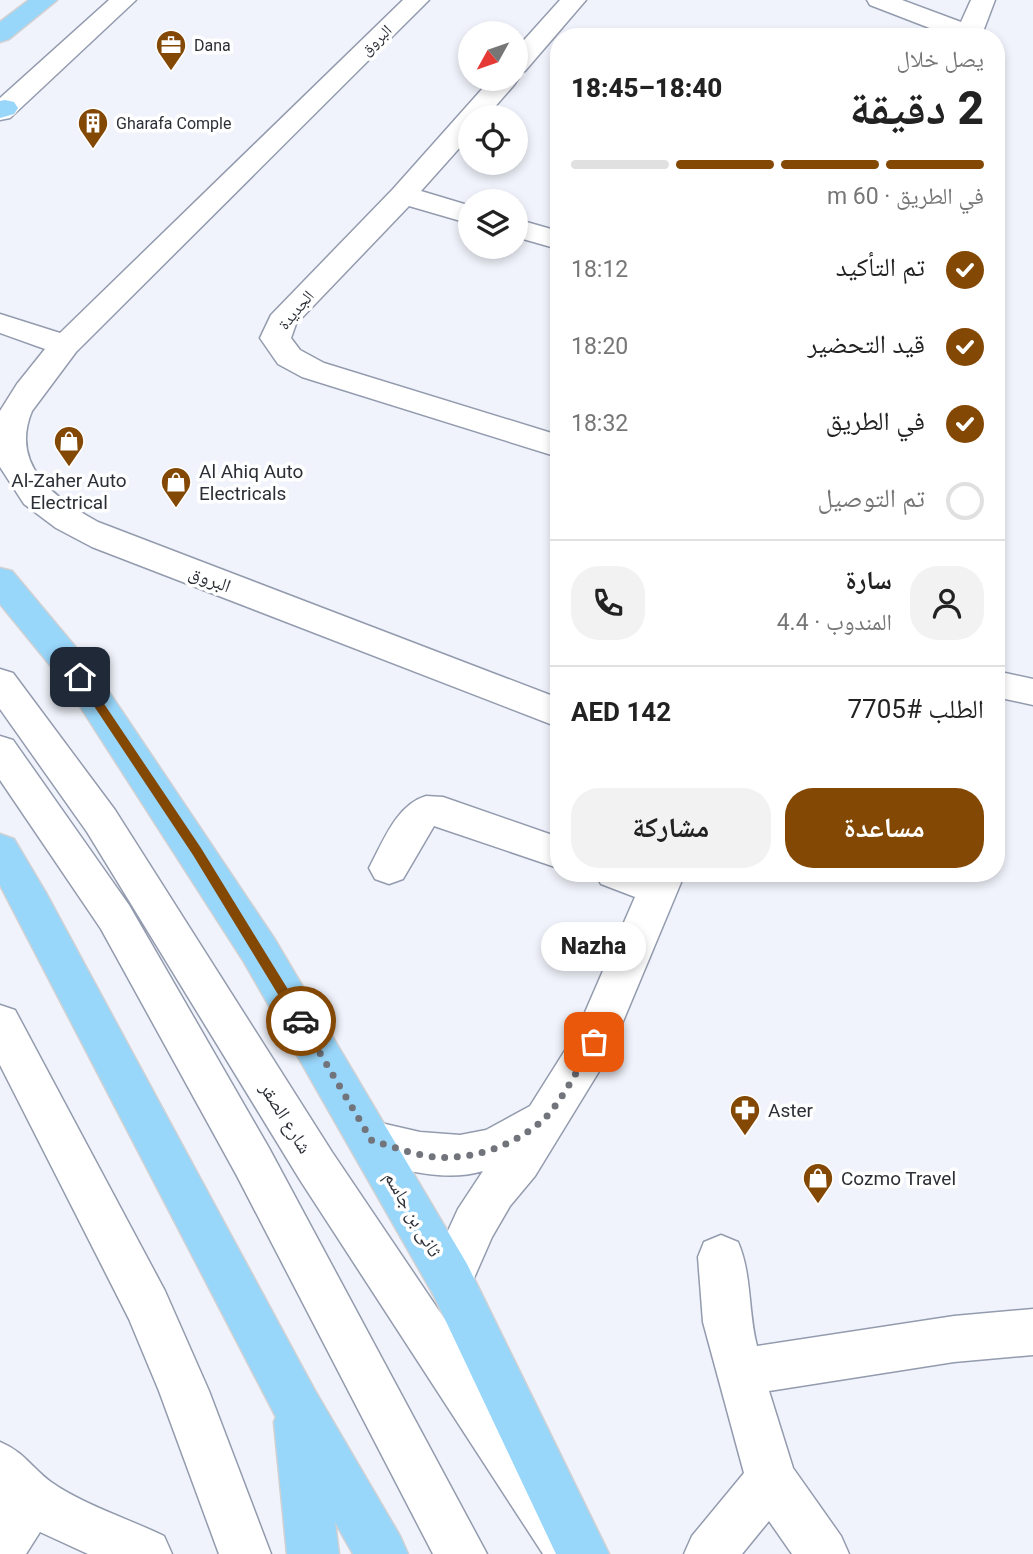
<!DOCTYPE html>
<html lang="ar">
<head>
<meta charset="utf-8">
<style>
  body { margin:0; font-family:Roboto,"Noto Naskh Arabic",sans-serif; background:#f2f2f2; color:#222; direction:rtl; height:100vh; display:flex; flex-direction:column; font-size:26px; white-space:nowrap }
  * { box-sizing:border-box; margin:0 }
  p { font-size:23px; color:#767676 }
  .icon { flex:none; width:38px; height:38px; fill:none; stroke:currentColor; stroke-width:2; stroke-linecap:round; stroke-linejoin:round }
  .map { position:relative; flex:1; overflow:hidden; direction:ltr }
  .drawer { position:absolute; left:550px; top:28px; width:455px; height:854px; display:flex; flex-direction:column; background:#fff; border-radius:28px; box-shadow:0 4px 10px #0003; direction:rtl }
  .drawer>* { flex:none }
  .needle { width:46px; rotate:230deg }
  .controls { position:absolute; left:458px; top:21px; display:grid; gap:14px }
  .controls a { display:grid; place-items:center; width:70px; height:70px; border-radius:50%; background:#fff; box-shadow:0 4px 10px #0003; font-size:35px }
  .pin { position:absolute; display:grid; place-items:center; width:60px; height:60px; color:#fff; margin:-30px; border-radius:14px; box-shadow:0 4px 10px #0006 }
  .courier { position:absolute; display:grid; place-items:center; width:70px; height:70px; margin:-35px; border:5px solid #844805; border-radius:50%; background:#fff; color:#222; box-shadow:0 2px 9px #0007 }
  .bubble { position:absolute; height:49px; border-radius:24px; background:#fff; box-shadow:0 4px 10px #0003; font-size:23px; font-weight:800; line-height:49px; text-align:center; direction:rtl }
  .overview em { font-style:normal; font-weight:800 }
  .overview div { display:flex; flex-direction:column-reverse }
  .overview { display:flex; align-items:center; justify-content:space-between; height:119px; padding:0 21px }
  h1 { font-size:46px; font-weight:800; line-height:52px }
  .bar { display:grid; grid-template-columns:repeat(4,1fr); gap:10px 7px; align-content:center; height:84px; padding:0 21px }
  .bar i { height:9px; border-radius:5px; background:#e0e0e0 }
  .bar .current { background:#844805 }
  .bar p { grid-column:span 4 }
  .line { display:flex; align-items:center; gap:18px; padding:0 21px; border-top:2px solid #e0e0e0 }
  .line div { flex:1 }
  .round { display:grid; place-items:center; flex:none; width:74px; height:74px; border-radius:28px; background:#f2f2f2 }
  ol { padding:0 21px; list-style:none }
  li { display:flex; align-items:center; gap:21px; height:77px }
  li p { margin-inline-start:auto }
  li .icon { padding:7px; border-radius:50%; background:#844805; color:#fff; stroke-width:4 }
  li:last-child { color:#767676 }
  li i { width:38px; height:38px; border:4px solid #e0e0e0; border-radius:50% }
  .primary-button { display:flex; gap:14px; margin-top:auto; padding:14px 21px }
  .primary-button a { flex:1; height:80px; border-radius:28px; background:#844805; color:#fff; font-size:28px; font-weight:800; line-height:80px; text-align:center }
  .primary-button a+a { background:#f2f2f2; color:#222 }
  .map>svg:first-child { display:block }
  .lines { fill:none; stroke-linecap:round; stroke-linejoin:round }
  .minor-casing { stroke:#939bae; stroke-width:3 }
  .major-casing { stroke:#d1d1d3; stroke-width:3 }
  .minor { fill:#fff; fill-rule:evenodd }
  .major { fill:#98d6fa; fill-rule:evenodd }
  .route { fill:#844805 }
  .done { stroke:#71747b; stroke-width:7; stroke-dasharray:0 12.6 }
  .labels { text-anchor:middle; dominant-baseline:central; stroke-width:7; stroke-linejoin:round; paint-order:stroke }
  .far-street-label { font-size:16px; fill:#2c2f36; stroke:#fff }
  .far-poi-label { font-size:16px; fill:#2c2f36; stroke:#fff; text-anchor:start }
  .poi-label { font-size:19px; fill:#2c2f36; stroke:#fff; text-anchor:start }
  .street-label { font-size:19px; fill:#2c2f36; stroke:#fff }
</style>
</head>
<body>
<div class="map">
<svg width="1033" height="1554" viewBox="0 0 1033 1554">
  <rect width="100%" height="100%" fill="#f0f3fb"/>
  <g class="lines">
    <!-- minor casing -->
    <g class="minor-casing">
      <path id="minor" d="M109,0H136L10,118L0,120V98Z
        M403,0H429L76,352L32,411C9,466 56,499 98,522L558,698V727L92,547L56,528L24,504L0,467V411L17,384L45,349L0,333V314L60,333Z
        M560,0H586L525,71L516,73V49Z
        M867,0H902L961,22L971,0H995L981,37H953L870,5Z
        M516,76L518,79L514,85L486,117H471V135L421,191L471,206V224L409,206L296,324L291,338L300,350L324,363L558,435V457L302,377L278,364L260,338L271,315L393,189L491,79H516Z
        M516,219L558,231V249L516,237Z
        M0,669L13,673L115,810L332,1152L591,1536L599,1554H543L300,1180L87,832L0,709Z
        M996,671L1033,679V705L996,697Z
        M0,736L13,740L129,905L269,1148L487,1554H433L237,1176L101,929L0,780Z
        M426,796L443,797L558,837V868L434,826L403,879L389,884L375,879L369,868C383,842 396,805 426,796Z
        M595,873H685L609,1055L535,1176L510,1206L492,1237L467,1294L450,1301L433,1294L426,1279L458,1209L483,1171C444,1183 394,1169 356,1155L350,1141L356,1127L372,1121L420,1132L460,1135L486,1130L530,1106L576,1033L635,897L601,884Z
        M0,1005L15,1010L165,1291L209,1391L271,1554H219L159,1391L129,1319L0,1065Z
        M721,1235L738,1242C752,1274 748,1312 757,1346L954,1316L1033,1309V1355L954,1362L769,1391L793,1468L841,1536L849,1554H792L769,1521L742,1554H684L692,1536L744,1473L703,1322L698,1257L704,1242Z
        M0,1442C24,1452 31,1467 51,1482C82,1504 129,1519 164,1536L172,1554H88L40,1532L26,1554H0Z"/>
    </g>
    <!-- major casing -->
    <g class="major-casing">
      <path id="major" d="M29,0H57L9,39L0,42V22Z
        M5,100L14,102L18,108L14,114L0,118V101Z
        M0,568L12,571L93,668L274,938L467,1264L609,1554H556L433,1294L244,962L67,686L0,604Z
        M0,834L14,839L46,893L314,1389L400,1536L408,1554H353L335,1522L339,1554H287L274,1422L276,1417L0,885Z"/>
    </g>
    <!-- minor -->
    <use href="#minor" class="minor"/>
    <!-- major -->
    <use href="#major" class="major"/>
  </g>
  <!-- route -->
  <path class="route" d="M80,673L84,674L201,848L305,1017V1024H296L193,855L76,679L75,677Z"/>
  <g class="lines">
    <!-- done -->
    <path class="done" d="M301,1021L372,1141C392,1146 414,1155 435,1157C474,1160 516,1145 544,1119C561,1103 581,1063 594,1042"/>
  </g>
  <!-- icons -->
  <defs>
    <g id="office-pin" transform="scale(1.575)"><path d="M0 17L-7.5 6A9.5 9.5 0 1 1 7.5 6Z" fill="#844805" stroke="#fff"/><path d="M-6-3h4V-5.5h4V-3h4V5H-6ZM-1-4.5V-3h2v-1.5ZM-6 0V1H6V0Z" fill="#fff"/></g>
    <g id="building-pin" transform="scale(1.575)"><path d="M0 17L-7.5 6A9.5 9.5 0 1 1 7.5 6Z" fill="#844805" stroke="#fff"/><path d="M-4-6H4V6H1V3H-1V6H-4ZM-2.5-4.3h1.7v1.8h-1.7ZM.8-4.3h1.7v1.8H.8ZM-2.5-1h1.7V.8h-1.7ZM.8-1h1.7V.8H.8Z" fill="#fff"/></g>
    <g id="shop-pin" transform="scale(1.575)"><path d="M0 17L-7.5 6A9.5 9.5 0 1 1 7.5 6Z" fill="#844805" stroke="#fff"/><path d="M-5-2.5h2.3a2.7 3.5 0 0 1 5.4 0H5L5.5 6h-11ZM-1.5-2.5h3a1.5 2.3 0 0 0-3 0Z" fill="#fff"/></g>
    <g id="pharmacy-pin" transform="scale(1.575)"><path d="M0 17L-7.5 6A9.5 9.5 0 1 1 7.5 6Z" fill="#844805" stroke="#fff"/><path d="M-2-6h4v4h4v4h-4v4h-4v-4h-4v-4h4Z" fill="#fff"/></g>
  </defs>
  <g fill-rule="evenodd">
    <use href="#office-pin" x="171" y="45"/>
    <use href="#building-pin" x="93" y="123"/>
    <use href="#shop-pin" x="69" y="441"/>
    <use href="#shop-pin" x="176" y="482"/>
    <use href="#pharmacy-pin" x="745" y="1110"/>
    <use href="#shop-pin" x="818" y="1178"/>
  </g>
  <g class="labels">
    <!-- far-street labels -->
    <g class="far-street-label">
      <text transform="translate(376 40) rotate(-44)">البروق</text>
      <text transform="translate(296 310) rotate(-50)">الجديدة</text>
    </g>
    <!-- far-poi labels -->
    <g class="far-poi-label">
      <text x="194" y="45">Dana</text>
      <text x="116" y="123">Gharafa Comple</text>
    </g>
    <!-- poi labels -->
    <g class="poi-label">
      <text x="199" y="471">Al Ahiq Auto<tspan x="199" dy="22">Electricals</tspan></text>
      <text x="69" y="480" text-anchor="middle">Al-Zaher Auto<tspan x="69" dy="22">Electrical</tspan></text>
      <text x="768" y="1110">Aster</text>
      <text x="841" y="1178">Cozmo Travel</text>
    </g>
    <!-- street labels -->
    <g class="street-label">
      <text transform="translate(210 579) rotate(21)">البروق</text>
      <text transform="translate(286 1118) rotate(58)">شارع الصقر</text>
      <text transform="translate(413 1214) rotate(60)">ثانى بن جاسم</text>
    </g>
  </g>
</svg>
<div class="controls">
<a><svg class="needle" viewBox="-14 -14 28 28"><path d="M0-13l5 13h-10z" fill="#e53935"/><path d="M0 13l5-13h-10z" fill="#767676"/></svg></a>
<a><svg class="icon" aria-label="locate" viewBox="0 0 24 24"><circle cx="12" cy="12" r="6"/><path d="M12 2v4M12 18v4M2 12h4M18 12h4"/></svg></a>
<a><svg class="icon" aria-label="layers" viewBox="0 0 24 24"><path d="M12 4l9 5-9 5-9-5zM3 14l9 5 9-5"/></svg></a>
</div>
<div class="pin" style="left:594px;top:1042px;background:#ea580c"><svg class="icon" aria-label="bag" viewBox="0 0 24 24"><path d="M5 8h14l-1 12H6zM9 8a3 3 0 0 1 6 0"/></svg></div>
<div class="pin" style="left:80px;top:677px;background:#1f2937"><svg class="icon" aria-label="home" viewBox="0 0 24 24"><path d="M3 11l9-7 9 7M6 9v11h12V9"/></svg></div>
<div class="courier" style="left:301px;top:1021px"><svg class="icon" aria-label="car" viewBox="0 0 24 24"><path d="M5 17H2v-5l4-1 3-4h7l3 4 3 1v5h-3M9 17h6M6 11h13"/><circle cx="7" cy="17" r="2"/><circle cx="17" cy="17" r="2"/></svg></div>
<div class="bubble" style="left:541px;top:922px;width:105px">Nazha</div>
<section class="drawer">
<div class="overview"><div><h1>2 دقيقة</h1><p>يصل خلال</p></div><em>18:40–18:45</em></div>
<div class="bar"><i class="current"></i><i class="current"></i><i class="current"></i><i></i><p>في الطريق · 60 m</p></div>
<ol>
<li><svg class="icon" aria-label="check" viewBox="0 0 24 24"><path d="M5 12l5 5 9-10"/></svg>تم التأكيد<p>18:12</p></li>
<li><svg class="icon" aria-label="check" viewBox="0 0 24 24"><path d="M5 12l5 5 9-10"/></svg>قيد التحضير<p>18:20</p></li>
<li><svg class="icon" aria-label="check" viewBox="0 0 24 24"><path d="M5 12l5 5 9-10"/></svg>في الطريق<p>18:32</p></li>
<li><i></i>تم التوصيل</li>
</ol>
<div class="line" style="height:126px"><a class="round"><svg class="icon" aria-label="person" viewBox="0 0 24 24"><circle cx="12" cy="8" r="4"/><path d="M4 21q1-7 8-7t8 7"/></svg></a><div><b>سارة</b><p>المندوب · 4.4</p></div><a class="round"><svg class="icon" aria-label="phone" viewBox="0 0 24 24"><path d="M5 4h4l2 5-3 2q2 4 5 5l2-3 5 2v4C11 20 4 13 5 4z"/></svg></a></div>
<div class="line" style="height:91px"><div>الطلب #7705</div><b>AED 142</b></div>
<div class="primary-button"><a>مساعدة</a><a>مشاركة</a></div>
</section>
</div>
</body>
</html>
